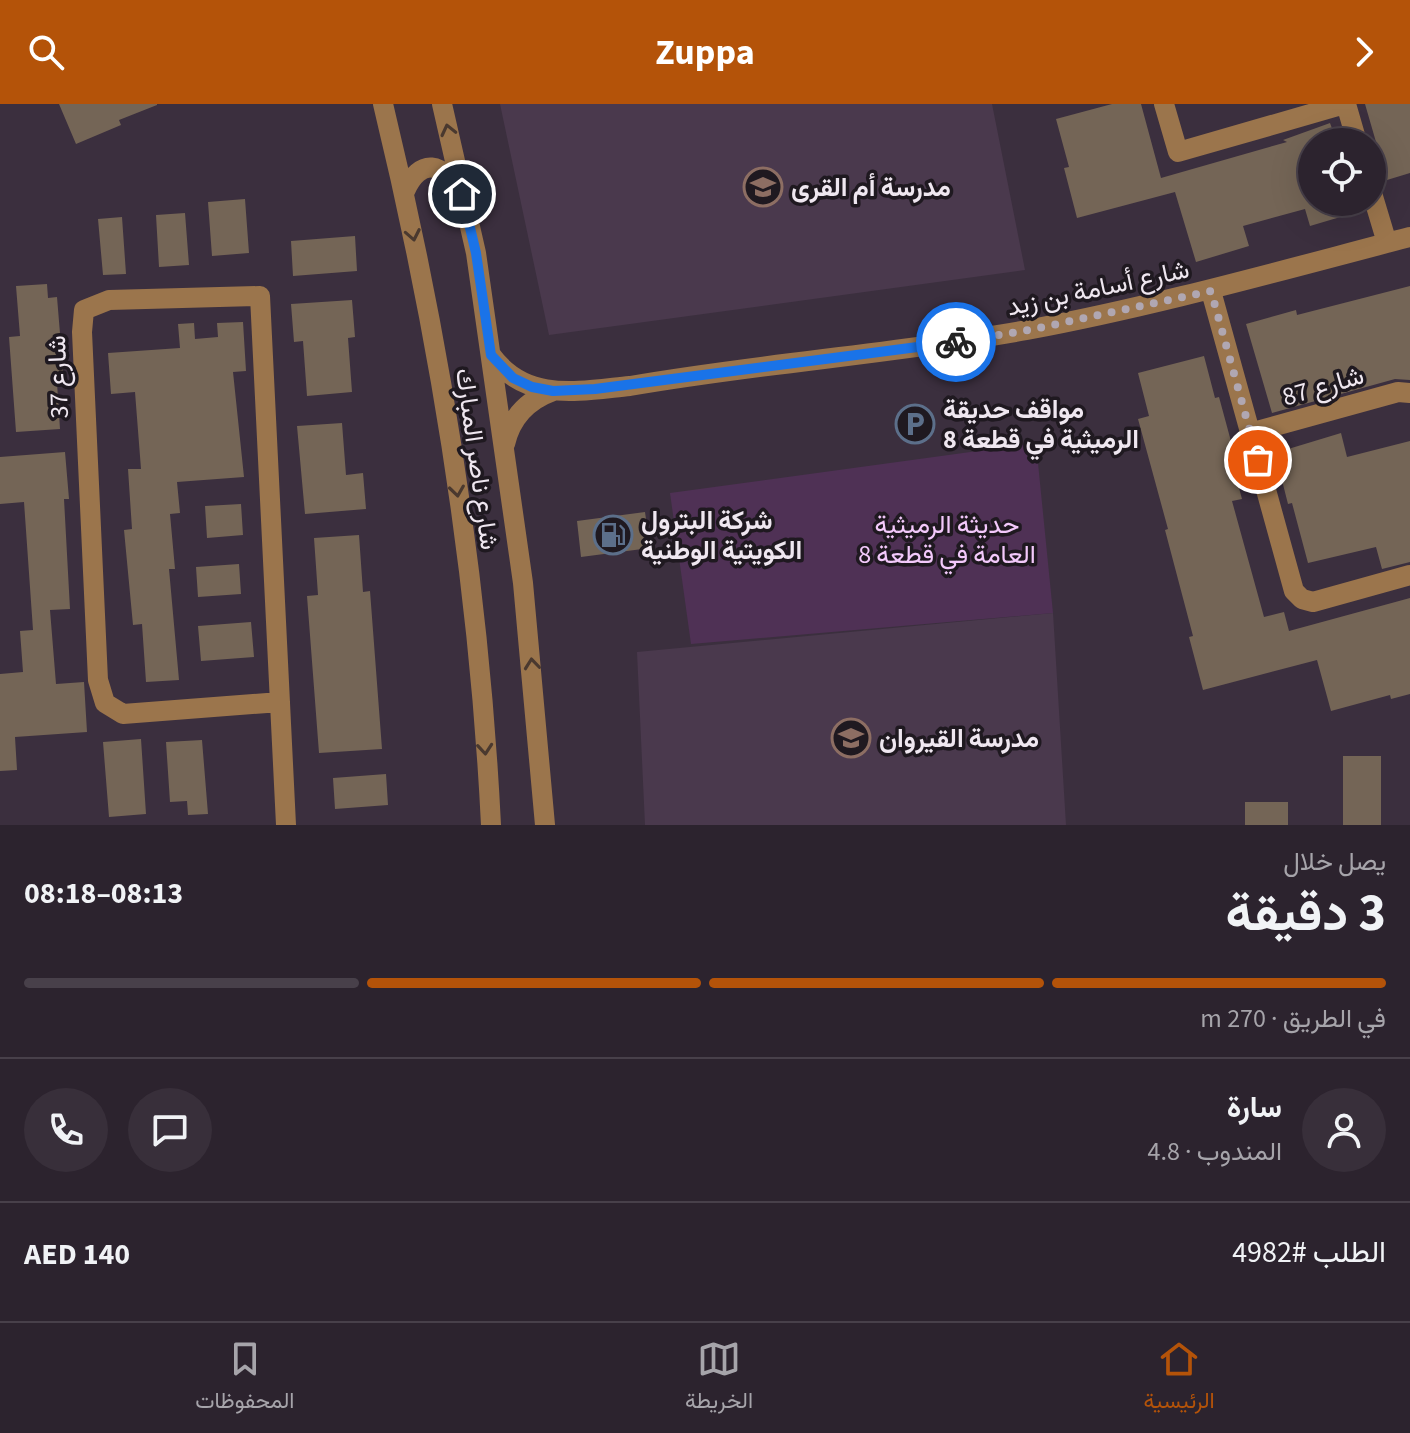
<!DOCTYPE html>
<html lang="ar">
<head>
<meta charset="utf-8">
<style>
  body { margin:0; font-family:"Source Sans 3",Vazirmatn,sans-serif; background:#382f3a; color:#f1f3f6; direction:rtl; height:100vh; display:flex; flex-direction:column; font-size:30px; white-space:nowrap }
  * { box-sizing:border-box; margin:0 }
  p { font-size:26px; color:#a6a4aa }
  .icon { flex:none; width:44px; height:44px; fill:none; stroke:currentColor; stroke-width:2; stroke-linecap:round; stroke-linejoin:round }
  .map { position:relative; height:721px; overflow:hidden; direction:ltr }
  .side { display:flex; flex-direction:column; background:#2c232e; flex:1 }
  .side>* { flex:none }
  .controls { position:absolute; left:1298px; top:24px; display:grid; gap:16px }
  .controls a { display:grid; place-items:center; width:88px; height:88px; border-radius:50%; background:#2c232e; box-shadow:0 8px 32px #0002,0 0 0 2px #48404a; font-size:40px }
  .pin { position:absolute; display:grid; place-items:center; width:68px; height:68px; color:#fff; margin:-34px; border:4px solid #fff; border-radius:50%; box-shadow:0 2px 8px #0007 }
  .courier { position:absolute; display:grid; place-items:center; width:80px; height:80px; margin:-40px; border:6px solid #1a73e8; border-radius:50%; background:#fff; color:#222; box-shadow:0 2px 10px #0007 }
  .overview em { font-style:normal; font-weight:700 }
  .overview div { display:flex; flex-direction:column-reverse }
  .overview { display:flex; align-items:center; justify-content:space-between; height:136px; padding:0 24px }
  h1 { font-size:52px; font-weight:700; line-height:60px }
  .bar { display:grid; grid-template-columns:repeat(4,1fr); gap:12px 8px; align-content:center; height:96px; padding:0 24px }
  .bar i { height:10px; border-radius:6px; background:#48404a }
  .bar .selected { background:#b45309 }
  .bar p { grid-column:span 4 }
  .line { display:flex; align-items:center; gap:20px; padding:0 24px; border-top:2px solid #48404a }
  .line div { flex:1 }
  .round { display:grid; place-items:center; flex:none; width:84px; height:84px; border-radius:42px; background:#382f3a }
  header { display:flex; justify-content:space-between; align-items:center; height:104px; padding:0 24px; background:#b45309; color:#fff; font-size:36px; font-weight:700 }
  .dock { display:flex; justify-content:space-around; align-items:center; height:112px; border-top:2px solid #48404a; background:#2c232e; font-size:22px; color:#a6a4aa }
  .dock a { display:grid; justify-items:center; gap:4px }
  .dock .selected { color:#b45309 }
  .map>svg:first-child { display:block }
  .built { fill:#4a394d }
  .green { fill:#4f3155 }
  .building { fill:#746556 }
  .lines { fill:none; stroke-linecap:round; stroke-linejoin:round }
  .minor { stroke:#9b754c; stroke-width:20 }
  .oneway { stroke:#4a392f }
  .done { stroke:#b0a7b2; stroke-width:8; stroke-dasharray:0 14.4 }
  .route { stroke:#1a73e8; stroke-width:10 }
  .labels { text-anchor:middle; dominant-baseline:central; stroke-width:7; stroke-linejoin:round; paint-order:stroke }
  .poi-label { font-size:26px; font-weight:bold; fill:#efe7f0; stroke:#1f1920; text-anchor:start }
  .street-label { font-size:26px; fill:#efe7f0; stroke:#1f1920 }
  .park-label { font-size:26px; fill:#f3c9fb; stroke:#1f1920 }
</style>
</head>
<body>
<header><svg class="icon" aria-label="forward" viewBox="0 0 24 24"><path d="M9 5l7 7-7 7"/></svg>Zuppa<svg class="icon" aria-label="search" viewBox="0 0 24 24"><circle cx="10" cy="10" r="6"/><path d="M15 15l6 6"/></svg></header>
<div class="map">
<svg width="1410" height="721" viewBox="0 0 1410 721">
  <rect width="100%" height="100%" fill="#3b2f3e"/>
  <!-- built -->
  <path class="built" d="M500,0H992L1025,166L549,231Z
    M1053,509L1066,721H645L637,548Z"/>
  <!-- green -->
  <path class="green" d="M1036,339L1053,509L691,540L670,389Z"/>
  <!-- building -->
  <path class="building" d="M59,0H157V1L119,16L121,21L76,40Z
    M1112,0H1141L1161,74L1287,38L1283,36L1330,19L1337,38H1312V98H1361L1364,106L1310,122L1305,105L1243,122L1249,142L1196,158L1175,88L1077,114L1064,64L1069,63L1056,15Z
    M1365,0H1410V69L1387,76Z
    M245,95L249,149L212,152L208,98Z
    M185,109L189,161L159,163L156,111Z
    M122,113L126,170L103,171L98,115Z
    M355,132L357,167L293,172L291,137Z
    M47,180L48,194L57,193L64,278L57,279L60,325L16,328L9,233L20,232L16,182Z
    M1410,182V276L1395,275L1272,309L1246,220L1296,206L1297,211Z
    M352,196L355,233L348,234L352,288L307,292L303,237L294,238L291,200Z
    M243,218L246,267L233,268L244,373L177,378L180,409L170,410L175,465H169L179,576L146,578L142,520L133,521L124,426L132,425L128,365H141L135,288L111,290L108,249L180,244L178,220L194,219L195,235L218,233L217,219Z
    M1204,252L1215,294L1219,293L1232,341L1228,343L1242,395L1232,397L1264,513L1284,508L1289,527L1410,494V590L1391,595L1390,591L1331,607L1317,556L1203,586L1189,533L1193,532L1165,426L1168,425L1138,315L1149,312L1138,269Z
    M342,319L346,371L363,369L366,405L305,410L297,322Z
    M1341,329L1347,353L1410,337V458L1382,465L1376,443L1308,459L1292,399L1288,400L1275,349Z
    M65,348L69,395H64L70,505L50,506L56,580L84,578L87,628L15,633L17,666L0,667V570L23,568L20,527L33,526L24,398L0,400V353Z
    M241,400L243,431L207,434L205,402Z
    M645,408L650,444L581,453L577,417Z
    M359,431L363,488L370,487L382,645L319,649L307,492L318,491L314,434Z
    M239,460L241,490L198,493L196,463Z
    M251,518L254,553L201,557L198,522Z
    M141,635L146,710L109,713L103,638Z
    M202,636L208,710L188,711L187,697L170,698L166,638Z
    M1343,652H1381V721H1343Z
    M386,670L388,701L335,705L333,674Z
    M1245,698H1288V721H1245Z"/>
  <g class="lines">
    <!-- minor -->
    <path class="minor" d="M383,0C440,235 479,479 491,721
      M442,0L476,149L523,479L545,721
      M1164,0L1178,48L1345,0
      M1346,0L1357,38
      M405,87C419,54 446,56 454,91
      M1372,89L1387,139
      M1211,187L1294,487L1302,495L1313,498L1410,471
      M491,251C526,299 578,287 630,282C762,259 895,250 1027,226C1156,202 1283,166 1410,133
      M1250,329L1398,288L1410,289
      M505,340C511,313 528,296 553,287
      M280,598L123,610L105,599L98,576L82,228L84,206L109,196L260,192L286,721"/>
  </g>
  <!-- one-way arrows -->
  <defs><path id="oneway-chevron" d="M-2-3.5L2.5 0L-2 3.5" fill="none" stroke-width="1.6" stroke-linecap="round" stroke-linejoin="round" transform="scale(2)"/></defs>
  <g class="oneway">
    <use href="#oneway-chevron" transform="translate(448 26) rotate(-103)"/>
    <use href="#oneway-chevron" transform="translate(413 131) rotate(79)"/>
    <use href="#oneway-chevron" transform="translate(457 387) rotate(82)"/>
    <use href="#oneway-chevron" transform="translate(532 560) rotate(-96)"/>
    <use href="#oneway-chevron" transform="translate(485 645) rotate(85)"/>
  </g>
  <g class="lines">
    <!-- done -->
    <path class="done" d="M956,238L1029,226L1211,187L1258,356"/>
    <!-- route -->
    <path class="route" d="M462,90L476,149L491,251L513,274L532,283L553,287L595,285L956,238"/>
  </g>
  <!-- icons -->
  <defs>
    <g id="school-ring" transform="scale(2)"><circle r="9.5" fill="#1f1920" stroke="#8d6e63" stroke-width="1.5"/><path d="M0-5L7-2L0 1L-7-2ZM-4 1L0 2.5L4 1V4Q0 6-4 4Z" fill="#8d6e63"/></g>
    <g id="parking-ring" transform="scale(2)"><circle r="9.5" fill="#1f1920" stroke="#5c6f8a" stroke-width="1.5"/><path d="M-3.5-5.5H1a3.5 3.5 0 0 1 0 7H-1V5.5H-3.5ZM-1-3.4V-.6H.8a1.4 1.4 0 0 0 0-2.8Z" fill="#5c6f8a"/></g>
    <g id="fuel-ring" transform="scale(2)"><circle r="9.5" fill="#1f1920" stroke="#5c6f8a" stroke-width="1.5"/><path d="M-5.5-6h7V0h2V4h1.3V-2.5L3-4.5l.8-.8L6-3V5H2.5V1h-1V6h-7ZM-4.2-4.7v3.2H.2V-4.7Z" fill="#5c6f8a"/></g>
  </defs>
  <g fill-rule="evenodd">
    <use href="#school-ring" x="763" y="83"/>
    <use href="#parking-ring" x="915" y="320"/>
    <use href="#fuel-ring" x="613" y="431"/>
    <use href="#school-ring" x="851" y="634"/>
  </g>
  <g class="labels">
    <!-- poi labels -->
    <g class="poi-label">
      <text x="791" y="83">مدرسة أم القرى</text>
      <text x="943" y="305">مواقف حديقة<tspan x="943" dy="30">الرميثية في قطعة 8</tspan></text>
      <text x="641" y="416">شركة البترول<tspan x="641" dy="30">الكويتية الوطنية</tspan></text>
      <text x="879" y="634">مدرسة القيروان</text>
    </g>
    <!-- street labels -->
    <g class="street-label">
      <text transform="translate(1098 184) rotate(-12)">شارع أسامة بن زيد</text>
      <text transform="translate(58 273) rotate(-92)">شارع 37</text>
      <text transform="translate(1323 282) rotate(-16)">شارع 87</text>
      <text transform="translate(477 355) rotate(82)">شارع ناصر المبارك</text>
    </g>
    <!-- park labels -->
    <g class="park-label">
      <text x="947" y="420">حديثة الرميثية<tspan x="947" dy="30">العامة في قطعة 8</tspan></text>
    </g>
  </g>
</svg>
<div class="controls">
<a><svg class="icon" aria-label="locate" viewBox="0 0 24 24"><circle cx="12" cy="12" r="6"/><path d="M12 2v4M12 18v4M2 12h4M18 12h4"/></svg></a>
</div>
<div class="pin" style="left:1258px;top:356px;background:#ea580c"><svg class="icon" aria-label="bag" viewBox="0 0 24 24"><path d="M5 8h14l-1 12H6zM9 8a3 3 0 0 1 6 0"/></svg></div>
<div class="pin" style="left:462px;top:90px;background:#1f2937"><svg class="icon" aria-label="home" viewBox="0 0 24 24"><path d="M3 11l9-7 9 7M6 9v11h12V9"/></svg></div>
<div class="courier" style="left:956px;top:238px"><svg class="icon" aria-label="bike" viewBox="0 0 24 24"><circle cx="6" cy="16" r="4"/><circle cx="18" cy="16" r="4"/><path d="M6 16l4-8h5l3 8M10 8l3 8H6M13 5h3"/></svg></div>
</div>
<section class="side">
<div class="overview"><div><h1>3 دقيقة</h1><p>يصل خلال</p></div><em>08:13–08:18</em></div>
<div class="bar"><i class="selected"></i><i class="selected"></i><i class="selected"></i><i></i><p>في الطريق · 270 m</p></div>
<div class="line" style="height:144px"><a class="round"><svg class="icon" aria-label="person" viewBox="0 0 24 24"><circle cx="12" cy="8" r="4"/><path d="M4 21q1-7 8-7t8 7"/></svg></a><div><b>سارة</b><p>المندوب · 4.8</p></div><a class="round"><svg class="icon" aria-label="chat" viewBox="0 0 24 24"><path d="M4 5h16v11H9l-5 4z"/></svg></a><a class="round"><svg class="icon" aria-label="phone" viewBox="0 0 24 24"><path d="M5 4h4l2 5-3 2q2 4 5 5l2-3 5 2v4C11 20 4 13 5 4z"/></svg></a></div>
<div class="line" style="height:104px"><div>الطلب #4982</div><b>AED 140</b></div>
</section>
<nav class="dock">
<a class="selected"><svg class="icon" aria-label="home" viewBox="0 0 24 24"><path d="M3 11l9-7 9 7M6 9v11h12V9"/></svg>الرئيسية</a>
<a><svg class="icon" aria-label="map" viewBox="0 0 24 24"><path d="M3 6l6-2 6 2 6-2v14l-6 2-6-2-6 2zM9 4v14M15 6v14"/></svg>الخريطة</a>
<a><svg class="icon" aria-label="saved" viewBox="0 0 24 24"><path d="M7 4h10v16l-5-4-5 4z"/></svg>المحفوظات</a>
</nav>
</body>
</html>
